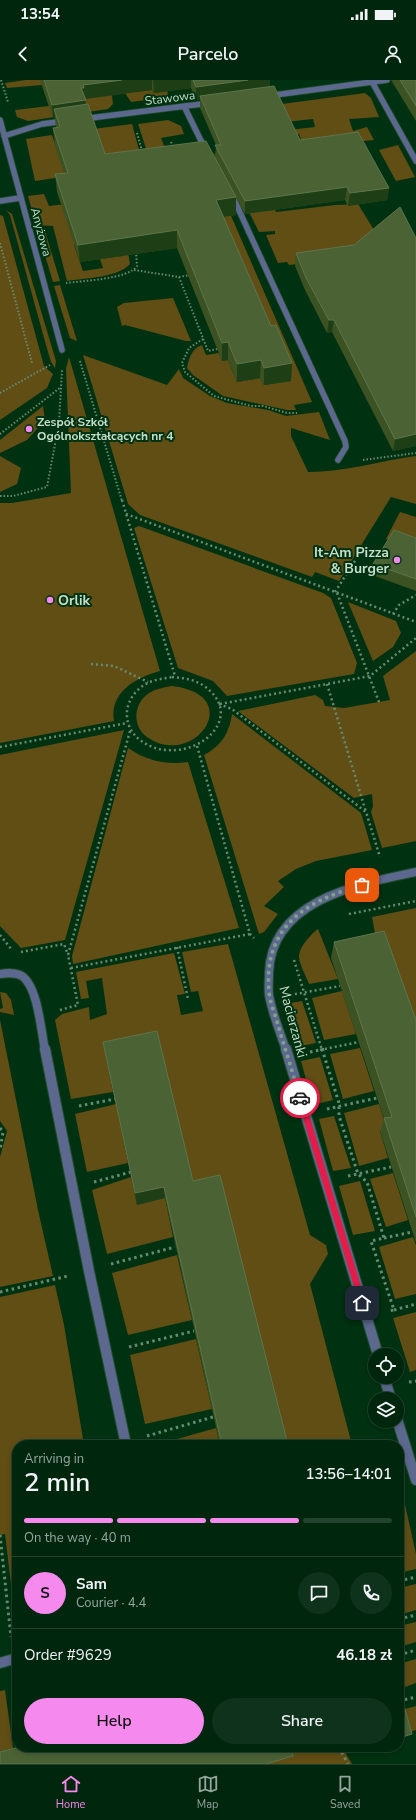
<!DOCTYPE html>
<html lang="en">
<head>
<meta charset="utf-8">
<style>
  body { margin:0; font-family:"Nunito Sans",sans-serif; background:#0e321b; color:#f1f3f6; height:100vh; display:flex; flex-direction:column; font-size:15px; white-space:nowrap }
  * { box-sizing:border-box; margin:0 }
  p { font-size:13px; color:#95a59d }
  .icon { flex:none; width:22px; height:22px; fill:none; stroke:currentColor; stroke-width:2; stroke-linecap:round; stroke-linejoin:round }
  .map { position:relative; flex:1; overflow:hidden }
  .side { position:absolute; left:12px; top:1360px; width:392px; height:312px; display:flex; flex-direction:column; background:#00260d; border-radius:16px; box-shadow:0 2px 6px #0003,0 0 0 1px #22432e }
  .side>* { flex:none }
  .buttons { position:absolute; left:368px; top:1268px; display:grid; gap:8px }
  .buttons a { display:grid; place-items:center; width:36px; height:36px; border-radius:50%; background:#00260d; box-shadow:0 2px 6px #0003,0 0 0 1px #22432e; font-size:20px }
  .pin { position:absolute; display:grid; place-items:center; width:34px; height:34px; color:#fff; margin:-17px; border-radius:8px; box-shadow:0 2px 6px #0006 }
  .courier { position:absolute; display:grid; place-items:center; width:40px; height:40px; margin:-20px; border:3px solid #e11d48; border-radius:50%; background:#fff; color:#222; box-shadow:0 1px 5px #0007 }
  .headline em { font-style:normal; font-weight:600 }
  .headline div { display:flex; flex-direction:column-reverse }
  .headline { display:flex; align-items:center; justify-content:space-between; height:68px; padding:0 12px }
  h1 { font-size:26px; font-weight:600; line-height:30px }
  .bar { display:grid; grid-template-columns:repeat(4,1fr); gap:6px 4px; align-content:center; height:48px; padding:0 12px }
  .bar i { height:5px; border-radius:3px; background:#22432e }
  .bar .on { background:#f689ed }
  .bar p { grid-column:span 4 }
  .line { display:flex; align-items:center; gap:10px; padding:0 12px; border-top:1px solid #22432e }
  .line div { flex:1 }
  .round { display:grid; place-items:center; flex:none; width:42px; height:42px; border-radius:21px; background:#0e321b }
  .action { display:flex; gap:8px; margin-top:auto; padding:8px 12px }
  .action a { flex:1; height:46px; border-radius:24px; background:#f689ed; color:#111; font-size:16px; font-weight:600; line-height:46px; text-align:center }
  .action a+a { background:#0e321b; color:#f1f3f6 }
  .status { display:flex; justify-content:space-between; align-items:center; height:28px; padding:0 20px; background:#00260d; direction:ltr }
  .status svg { height:11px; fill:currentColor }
  header { display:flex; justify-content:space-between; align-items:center; height:52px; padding:0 12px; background:#00260d; font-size:18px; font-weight:600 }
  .menu { display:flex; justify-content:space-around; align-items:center; height:56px; border-top:1px solid #22432e; background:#00260d; font-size:11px; color:#95a59d }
  .menu a { display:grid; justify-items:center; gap:2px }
  .menu .on { color:#f689ed }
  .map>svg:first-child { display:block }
  .green { fill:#604e15 }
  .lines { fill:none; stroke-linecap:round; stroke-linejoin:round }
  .lane-far2-casing { stroke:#204e2e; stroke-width:7 }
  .lane-far1-casing { stroke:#204e2e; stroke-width:10 }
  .lane-casing { stroke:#204e2e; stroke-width:12 }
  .street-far2-casing { stroke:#204e2e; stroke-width:7 }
  .street-far1-casing { stroke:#204e2e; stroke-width:10 }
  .street-casing { stroke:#204e2e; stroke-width:12 }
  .path-far2 { stroke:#668b71; stroke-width:2; stroke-dasharray:1.5 2; stroke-linecap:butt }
  .path-far1 { stroke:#668b71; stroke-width:2.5; stroke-dasharray:2 3; stroke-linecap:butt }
  .path { stroke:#668b71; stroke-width:3; stroke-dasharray:2.5 3.5; stroke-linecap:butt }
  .lane-far2 { stroke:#5c688e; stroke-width:5.5 }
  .lane-far1 { stroke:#5c688e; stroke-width:8 }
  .lane { stroke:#5c688e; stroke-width:10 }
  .street-far2 { stroke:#5c688e; stroke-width:5.5 }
  .street-far1 { stroke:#5c688e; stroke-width:8 }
  .street { stroke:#5c688e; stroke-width:10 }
  .wall { fill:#3c5223; fill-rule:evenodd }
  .shaded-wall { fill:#1e3f15 }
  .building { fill:#4b6235; stroke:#5e754c }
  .route { fill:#e11d48 }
  .done { stroke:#80a289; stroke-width:4; stroke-dasharray:0 7.2 }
  .poi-dot { fill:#f689ed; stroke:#003211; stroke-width:1.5 }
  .labels { text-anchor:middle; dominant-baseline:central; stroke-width:4; stroke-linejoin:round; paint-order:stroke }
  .far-street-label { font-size:12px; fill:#c5dec9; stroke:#003211 }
  .far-poi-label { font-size:12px; font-weight:bold; fill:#c5dec9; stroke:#003211; text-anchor:start }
  .poi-label { font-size:14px; font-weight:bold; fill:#c5dec9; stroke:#003211; text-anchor:end }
  .street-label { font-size:14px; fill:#c5dec9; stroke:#003211 }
</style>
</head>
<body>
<div class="status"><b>13:54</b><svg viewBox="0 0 49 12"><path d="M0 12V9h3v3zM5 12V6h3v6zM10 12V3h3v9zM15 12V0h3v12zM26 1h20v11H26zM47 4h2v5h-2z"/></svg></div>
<header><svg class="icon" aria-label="back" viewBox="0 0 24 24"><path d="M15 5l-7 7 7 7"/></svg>Parcelo<svg class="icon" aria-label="person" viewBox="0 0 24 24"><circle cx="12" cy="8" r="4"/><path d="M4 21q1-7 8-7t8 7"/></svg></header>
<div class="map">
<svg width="416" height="1684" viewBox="0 0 416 1684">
  <rect width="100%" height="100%" fill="#003211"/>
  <!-- green -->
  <path class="green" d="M26,0H110L113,24L108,29L28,41L17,37L15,30L49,26L42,5L7,8L5,3Z
    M152,10L154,13L167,11L169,17L131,22L125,13Z
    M365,13L371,18L379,37L349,39L353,51L367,47L374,60L304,67L299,54H291L288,50L315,47L313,39L285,42L259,27Z
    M168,40L181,46L184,54L161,58L165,68L153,90L138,44Z
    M132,44L144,88L129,87L35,101L26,59L52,55L64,91L104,86L93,49Z
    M398,65L415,97L396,101L379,70Z
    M263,67L265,131L275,130L276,132L335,125L358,124L374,150L365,161L354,164L360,177L289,185L287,182L278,183L266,155L275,154V151L259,152L241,116L214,74Z
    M44,114L49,126L92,121L225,122L312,322L294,325L296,330H287L223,316L193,295L187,288C189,278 192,268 202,265L206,275L219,273L222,281L228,280L237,302L260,298L264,305L291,301L224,166L74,165L83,191L103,188L100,179L122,176L128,172L130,184C117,198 85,198 67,201L53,146L36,145L28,116Z
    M6,130L12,134L56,281L55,288L51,282L46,265L10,135Z
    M0,135L3,136L44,286L53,294L47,308L0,340Z
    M37,149L45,151L60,201L53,202Z
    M60,205L77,261L70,258L54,206Z
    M173,218L191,261H186L125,245L122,246L117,227L124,223Z
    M83,275L167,305L179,289L183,298L210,316L227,323L268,330L286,336L319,332L330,360L291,348V356L308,392C344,392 380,381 416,376V424L391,417L339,501L315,492L312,497L140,435L128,424Z
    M69,277L160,591C137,597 109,612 114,641L0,663V423H12L71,413L66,289Z
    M43,326L45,340L27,360L0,373V360Z
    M0,376L21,388L17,404L0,412Z
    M400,432L416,437V470L386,459Z
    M139,446L323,513L331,518L357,583L354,594L227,616L213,601L178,588L134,448Z
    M348,522L396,541L401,553L393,567L373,581Z
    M416,571V761L382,768L371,732L373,726L372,714L354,718L238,631L315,615L323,620L325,626L344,628L390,620L383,596Z
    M172,606C248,615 193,690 147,657C132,646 133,624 149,613C156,609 164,607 172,606Z
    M232,634L361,733L372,770L316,781L296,789L278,801L284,807L264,826L278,834L264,852L259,854L204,675C221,666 229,654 232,634Z
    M124,650L65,860L21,868L0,846V675Z
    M128,668C147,681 166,685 188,682L239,848L73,884L72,876Z
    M416,828V968L376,859L372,837Z
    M318,849L338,899L309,904C306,896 300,886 299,877C299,867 311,854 318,849Z
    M228,864L310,1155L326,1165L328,1174L310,1204L352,1365H284L193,1113L106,977L113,1012L71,1019L55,940L62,934L89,927L90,940L107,934L102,898L86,901L89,918L81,919L76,892L174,873L185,914L177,915L181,935L203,931L198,911L191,912L182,872Z
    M342,911L356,954L324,960L312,918Z
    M0,912L6,913L11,920L14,935L0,932V929L3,928Z
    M302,921L316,963L296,967L285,924Z
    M0,940L38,1130L53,1196L0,1207V1077L7,1051L0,1041Z
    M360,968L374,1011L343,1019L330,974Z
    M320,977L333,1020L313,1025L301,981Z
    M116,1024L128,1083L87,1092L75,1034Z
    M379,1024L387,1050L380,1051L388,1078L359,1086L344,1033Z
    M334,1036L351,1088L333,1091L319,1039Z
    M393,1093L408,1140L386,1147L370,1099Z
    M131,1097L137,1124L165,1118L173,1157L107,1174L92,1110Z
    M360,1101L375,1151L353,1155L339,1106Z
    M413,1157L416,1165V1214L395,1219L379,1167Z
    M177,1175L192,1240L128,1255L112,1193Z
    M55,1205L64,1245L84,1365H17V1520L13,1521L5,1454L0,1455V1217Z
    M416,1232V1290L410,1292L393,1238Z
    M196,1259L212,1329L145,1344L130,1275Z
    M216,1348L220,1365H156Z
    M400,1402L416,1474V1489L399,1493Z
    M416,1504V1530L399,1535V1508Z
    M416,1542V1562L399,1567V1546Z
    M416,1579V1603L399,1609V1584Z
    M5,1610L13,1668L0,1672V1611Z
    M416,1626V1650L407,1653L401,1630Z
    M289,1667H342L352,1684H254Z"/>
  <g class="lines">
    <!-- lane-far2 casing -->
    <g class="lane-far2-casing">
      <path id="lane-far2" d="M280,220L345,361L346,367L338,380"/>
    </g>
    <!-- lane-far1 casing -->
    <g class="lane-far1-casing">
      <path id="lane-far1" d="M0,894C7,893 15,892 22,896C38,907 41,951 45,970"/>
    </g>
    <!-- lane casing -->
    <g class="lane-casing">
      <path id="lane" d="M45,969L89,1191L126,1365
        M0,1583L17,1578"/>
    </g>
    <!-- street-far2 casing -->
    <g class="street-far2-casing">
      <path id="street-far2" d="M371,0L416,81
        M267,16L387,0
        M184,26L206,71
        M82,39L210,23
        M0,40L62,270
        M4,56L42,44L65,41
        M232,115L280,220
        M0,121L20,118"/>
    </g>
    <!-- street-far1 casing -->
    <g class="street-far1-casing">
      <path id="street-far1" d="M286,970C280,952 272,933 269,915C268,908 269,900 269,893C271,820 359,804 416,792"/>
    </g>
    <!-- street casing -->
    <g class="street-casing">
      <path id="street" d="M286,969L378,1275
        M384,1297L391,1319
        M397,1339L416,1400"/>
    </g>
    <!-- path-far2 -->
    <path class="path-far2" d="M1,0L8,22
      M137,53L142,71
      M171,62L174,68
      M0,163L32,283
      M134,190L179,197L190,195
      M179,197L208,271L217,269
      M66,203C81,201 129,199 137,186L136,172
      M203,259L189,268L182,283L185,292L214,316L251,326H263L287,333H297
      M80,281L122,421
      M0,313L50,285
      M0,354L61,307
      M363,380L416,373
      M0,416H13L47,407L59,343L62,290"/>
    <!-- path-far1 -->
    <path class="path-far1" d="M122,420L175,596
      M126,434L416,542
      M335,512L358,476
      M337,513L379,622
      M393,534L399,525L416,515
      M91,584L114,586L148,602
      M172,597C183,598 194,599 204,606C243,633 207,673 168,670C158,670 148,666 140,660C122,646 123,622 140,608C149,600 161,599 172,597Z
      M327,604L366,732
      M219,624L232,629L366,732L380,777
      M220,624L370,596L416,558
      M197,666L250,854L254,858
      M0,667L127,643
      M349,834L416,821
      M0,855L12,870
      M177,867L188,919
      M21,872L64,864L68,875
      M294,880L322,970
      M71,888L250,854
      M290,915L340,906
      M60,930L78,925L68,875L130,651
      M320,970L359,962"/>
    <!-- path -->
    <path class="path" d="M322,969L339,1023V1036L358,1094L367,1102L384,1158L371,1161L394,1230L388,1231
      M310,972L325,969
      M79,1026L115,1019
      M327,1029L377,1018
      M0,1048L3,1052L0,1070
      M348,1096L391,1087
      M94,1102L131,1092
      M384,1158L412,1152
      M111,1184L175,1167
      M0,1212L68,1196
      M394,1230L416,1224
      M129,1267L194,1251
      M409,1302L416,1301
      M147,1356L213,1337
      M0,1455L11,1557
      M399,1501L416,1497
      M399,1539L416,1535
      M399,1575L416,1570
      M15,1602L17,1616
      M399,1621L416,1617
      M339,1667L348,1684"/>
    <!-- lane-far2 -->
    <use href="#lane-far2" class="lane-far2"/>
    <!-- lane-far1 -->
    <use href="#lane-far1" class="lane-far1"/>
    <!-- lane -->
    <use href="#lane" class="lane"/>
    <!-- street-far2 -->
    <use href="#street-far2" class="street-far2"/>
    <!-- street-far1 -->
    <use href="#street-far1" class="street-far1"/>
    <!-- street -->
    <use href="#street" class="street"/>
  </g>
  <!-- wall -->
  <path class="wall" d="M40,0H270V7L300,60L389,108L387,120L348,126L345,120L245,134L236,118V135L223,137L271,246L292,283L291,301L264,305L260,298L237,302L228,280L222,281L177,168L80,182L57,112L55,94L64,93L55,66L53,48H56L55,38H53ZM191,8L196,20H200V28L216,65L215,78L105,74L86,25L85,19L152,10L154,13Z
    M391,0H416V41Z
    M416,158V366L393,371L332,252L327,253L305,210L295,186L296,173Z
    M416,458V511L372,495L373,484Z
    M334,862L416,940V1163L380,1051L384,1039L331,878Z
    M103,962L193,1101L288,1365H220L165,1118L137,1125L106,977Z
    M17,1667H291L0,1684V1671Z
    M342,1667H364L346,1672L342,1670Z"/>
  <!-- shaded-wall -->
  <path class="shaded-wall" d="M122,0H152V10L85,19L87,34L54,29L55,38H53L52,25L81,8L83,5Z
    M153,0H191V8L154,13Z
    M248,0H270V11L200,16V20H196V7Z
    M347,107L345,120L245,134V121Z
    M389,108L387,120L348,126L350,113Z
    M236,117V135L216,138V120Z
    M177,150V168L80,182L78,165Z
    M329,240H334L332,252L327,253Z
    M228,262V280L222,281V263Z
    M261,280L260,298L237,302V284Z
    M292,283L291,301L264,305V288Z
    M416,354V366L393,371L395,359Z
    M164,1107L165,1118L137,1125L135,1113Z"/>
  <!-- building -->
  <path class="building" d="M44,0H122L83,5L84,8H81L86,20L52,25Z
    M193,0H248L196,7Z
    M400,0H416V26Z
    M274,6L300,60L358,52L389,108L350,113L347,107L245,121L215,65H221L200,16Z
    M88,24L105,74L206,61L236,117L216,120L271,246L276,245L292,283L264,288L261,280L237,284L228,262L222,263L177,150L78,165L55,94L68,93L53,48L60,47L54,29Z
    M400,127L416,158V354L395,359L334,240H329L306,198L296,173L354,165Z
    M394,450L416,458V499L373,484Z
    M384,851L416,940V1137L384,1038L392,1037L334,862Z
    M157,951L193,1101L220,1095L288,1365H222L164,1107L135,1113L103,962Z
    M399,1611H400L412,1654L399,1658Z
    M19,1667H291L293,1676L266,1684H0V1672Z
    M344,1667H364L346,1672Z"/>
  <!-- route -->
  <path class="route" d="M300,1014L304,1018L366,1223L362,1227L359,1223L297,1018Z"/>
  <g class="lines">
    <!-- done -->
    <path class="done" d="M300,1018C293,993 285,969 278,945C275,934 270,923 269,912C263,846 306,821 362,805"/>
  </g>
  <!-- markers -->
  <g class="poi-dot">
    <circle cx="29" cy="349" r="4"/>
    <circle cx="397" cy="480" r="4"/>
    <circle cx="50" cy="520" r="4"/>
  </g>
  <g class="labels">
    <!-- far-street labels -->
    <g class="far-street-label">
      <text transform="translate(170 18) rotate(-7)">Stawowa</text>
      <text transform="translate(41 152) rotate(75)">Anyżowa</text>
    </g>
    <!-- far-poi labels -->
    <g class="far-poi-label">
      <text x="37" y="342">Zespół Szkół<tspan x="37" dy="14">Ogólnokształcących nr 4</tspan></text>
    </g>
    <!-- poi labels -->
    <g class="poi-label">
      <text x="389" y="472">It-Am Pizza<tspan x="389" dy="16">&amp; Burger</tspan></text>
      <text x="58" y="520" text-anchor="start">Orlik</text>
    </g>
    <!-- street labels -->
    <g class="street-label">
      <text transform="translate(293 942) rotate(75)">Macierzanki</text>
    </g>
  </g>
</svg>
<div class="buttons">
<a><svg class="icon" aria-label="locate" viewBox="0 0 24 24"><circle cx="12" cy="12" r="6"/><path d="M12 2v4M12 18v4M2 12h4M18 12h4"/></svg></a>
<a><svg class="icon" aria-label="layers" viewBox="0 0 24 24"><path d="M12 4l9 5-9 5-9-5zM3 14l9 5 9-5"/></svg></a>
</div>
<div class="pin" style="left:362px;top:805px;background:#ea580c"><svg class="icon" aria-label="bag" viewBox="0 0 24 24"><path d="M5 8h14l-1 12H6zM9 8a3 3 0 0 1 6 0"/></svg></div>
<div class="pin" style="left:362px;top:1223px;background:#1f2937"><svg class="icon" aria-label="home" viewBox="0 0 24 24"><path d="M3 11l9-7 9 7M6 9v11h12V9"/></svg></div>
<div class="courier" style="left:300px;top:1018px"><svg class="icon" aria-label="car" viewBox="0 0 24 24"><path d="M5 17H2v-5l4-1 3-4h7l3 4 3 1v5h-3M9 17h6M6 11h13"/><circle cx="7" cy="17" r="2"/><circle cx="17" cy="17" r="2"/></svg></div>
<section class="side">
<div class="headline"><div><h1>2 min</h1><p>Arriving in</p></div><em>13:56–14:01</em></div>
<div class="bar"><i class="on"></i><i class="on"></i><i class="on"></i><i></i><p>On the way · 40 m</p></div>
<div class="line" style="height:72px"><b class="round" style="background:#f689ed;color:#111">S</b><div><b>Sam</b><p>Courier · 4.4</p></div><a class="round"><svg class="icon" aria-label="chat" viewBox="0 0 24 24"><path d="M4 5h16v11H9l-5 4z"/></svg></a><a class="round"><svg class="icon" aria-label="phone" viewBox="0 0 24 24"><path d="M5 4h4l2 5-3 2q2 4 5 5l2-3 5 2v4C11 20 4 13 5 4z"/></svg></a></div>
<div class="line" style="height:52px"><div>Order #9629</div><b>46.18 zł</b></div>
<div class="action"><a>Help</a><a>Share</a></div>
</section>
</div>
<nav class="menu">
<a class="on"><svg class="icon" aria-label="home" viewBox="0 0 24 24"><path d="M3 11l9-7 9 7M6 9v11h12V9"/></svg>Home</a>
<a><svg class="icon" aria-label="map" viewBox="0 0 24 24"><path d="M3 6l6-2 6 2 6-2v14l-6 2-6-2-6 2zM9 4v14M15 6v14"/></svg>Map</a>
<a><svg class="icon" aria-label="saved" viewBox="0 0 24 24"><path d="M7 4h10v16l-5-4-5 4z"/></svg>Saved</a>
</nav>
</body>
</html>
